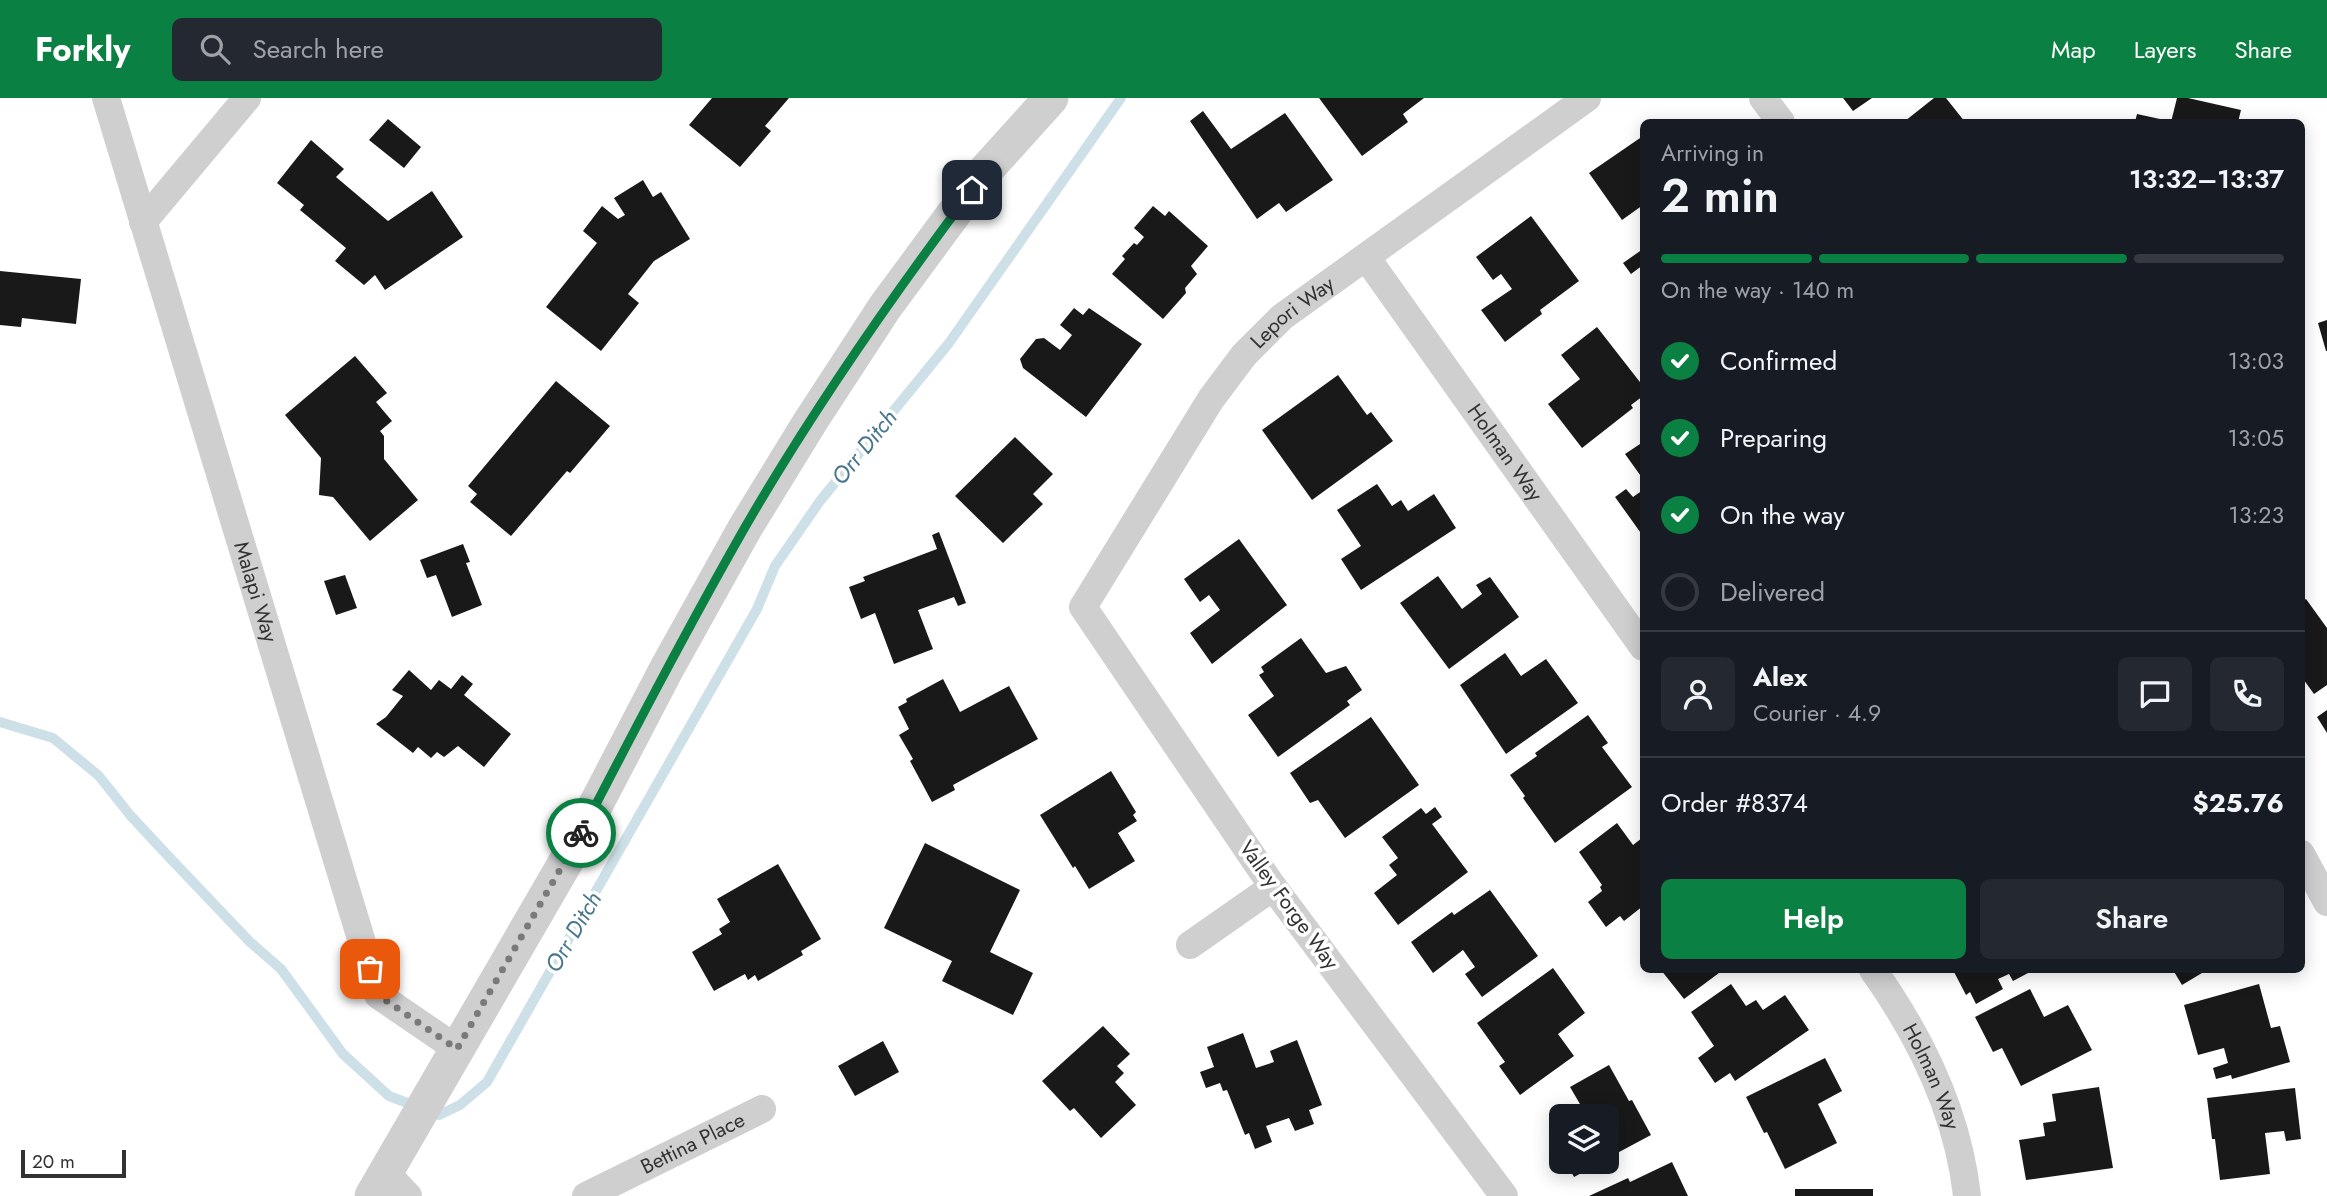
<!DOCTYPE html>
<html lang="en">
<head>
<meta charset="utf-8">
<style>
  body { margin:0; font-family:Jost,sans-serif; background:#242831; color:#f1f3f6; height:100vh; display:flex; flex-direction:column; font-size:26px; white-space:nowrap }
  * { box-sizing:border-box; margin:0 }
  p { font-size:23px; color:#9ea1a6 }
  .icon { flex:none; width:38px; height:38px; fill:none; stroke:currentColor; stroke-width:2; stroke-linecap:round; stroke-linejoin:round }
  .map { position:relative; flex:1; overflow:hidden }
  .sheet { position:absolute; left:1640px; top:21px; width:665px; height:854px; display:flex; flex-direction:column; background:#171b24; border-radius:10px; box-shadow:0 4px 18px #0003 }
  .sheet>* { flex:none }
  .fabs { position:absolute; left:1549px; top:1006px; display:grid; gap:14px }
  .fabs a { display:grid; place-items:center; width:70px; height:70px; border-radius:10px; background:#171b24; box-shadow:0 4px 18px #0003; font-size:35px }
  .scale { position:absolute; left:21px; bottom:18px; width:105px; box-sizing:border-box; padding-left:7px; border:4px solid #323232; border-top:0; font-size:19px; line-height:24px; white-space:nowrap; color:#323232; -webkit-text-stroke:5px #fff; paint-order:stroke }
  .pin { position:absolute; display:grid; place-items:center; width:60px; height:60px; color:#fff; margin:-30px; border-radius:14px; box-shadow:0 4px 10px #0006 }
  .courier { position:absolute; display:grid; place-items:center; width:70px; height:70px; margin:-35px; border:5px solid #0b8043; border-radius:50%; background:#fff; color:#222; box-shadow:0 2px 9px #0007 }
  .overview em { font-style:normal; font-weight:600 }
  .overview div { display:flex; flex-direction:column-reverse }
  .overview { display:flex; align-items:center; justify-content:space-between; height:119px; padding:0 21px }
  h1 { font-size:46px; font-weight:600; line-height:52px }
  .bar { display:grid; grid-template-columns:repeat(4,1fr); gap:10px 7px; align-content:center; height:84px; padding:0 21px }
  .bar i { height:9px; border-radius:5px; background:#363941 }
  .bar .on { background:#0b8043 }
  .bar p { grid-column:span 4 }
  .line { display:flex; align-items:center; gap:18px; padding:0 21px; border-top:2px solid #363941 }
  .line div { flex:1 }
  .round { display:grid; place-items:center; flex:none; width:74px; height:74px; border-radius:10px; background:#242831 }
  ol { padding:0 21px; list-style:none }
  li { display:flex; align-items:center; gap:21px; height:77px }
  li p { margin-inline-start:auto }
  li .icon { padding:7px; border-radius:50%; background:#0b8043; color:#fff; stroke-width:4 }
  li:last-child { color:#9ea1a6 }
  li i { width:38px; height:38px; border:4px solid #363941; border-radius:50% }
  .action { display:flex; gap:14px; margin-top:auto; padding:14px 21px }
  .action a { flex:1; height:80px; border-radius:10px; background:#0b8043; color:#fff; font-size:28px; font-weight:600; line-height:80px; text-align:center }
  .action a+a { background:#242831; color:#f1f3f6 }
  header { display:flex; align-items:center; gap:42px; box-sizing:border-box; height:98px; padding:0 35px; background:#0b8043; color:#fff }
  header strong { font-size:33px }
  nav { display:flex; gap:38px; margin-inline-start:auto; font-size:24px }
  .search { width:490px; height:63px; background:#242831; display:flex; align-items:center; gap:18px; box-sizing:border-box; padding:0 24px; border-radius:10px; color:#9ea1a6; font-size:26px }
  .map>svg:first-child { display:block }
  .lines { fill:none; stroke-linecap:round; stroke-linejoin:round }
  .stream { stroke:#cde0e8; stroke-width:10 }
  .building { fill:#191919 }
  .minor { stroke:#cfcfcf; stroke-width:28 }
  .tertiary { stroke:#cfcfcf; stroke-width:35 }
  .done { stroke:#7a7a7a; stroke-width:7; stroke-dasharray:0 12.6 }
  .route { stroke:#0b8043; stroke-width:9 }
  .labels { text-anchor:middle; dominant-baseline:central; stroke-width:7; stroke-linejoin:round; paint-order:stroke }
  .street-label { font-size:21px; fill:#323232; stroke:#fff }
  .water-label { font-size:23px; font-style:italic; fill:#47768d; stroke:#fff }
</style>
</head>
<body>
<header>
<strong>Forkly</strong>
<div class="search"><svg class="icon" aria-label="search" viewBox="0 0 24 24"><circle cx="10" cy="10" r="6"/><path d="M15 15l6 6"/></svg>Search here</div>
<nav><a>Map</a><a>Layers</a><a>Share</a></nav>
</header>
<div class="map">
<svg width="2327" height="1098" viewBox="0 0 2327 1098">
  <rect width="100%" height="100%" fill="#fff"/>
  <g class="lines">
    <!-- stream -->
    <path class="stream" d="M0,624L53,640L99,678L130,717L169,759L250,844L281,871L343,956L389,998L439,1017L460,1007L487,984L757,511L775,468L820,403L949,245L1121,0"/>
  </g>
  <!-- building -->
  <path class="building" d="M712,0H789L765,28L771,33L740,69L689,27Z
    M1319,0H1424L1403,16L1408,24L1362,58Z
    M1843,0H1872L1853,13Z
    M1934,0H1946L1965,24H1907L1905,23Z
    M2177,0H2188L2241,12L2238,24H2171Z
    M1203,13L1231,51L1285,15L1333,82L1286,114L1279,105L1257,121L1190,23Z
    M2137,16L2169,23V24H2135Z
    M388,21L421,49L404,70L369,42Z
    M1643,38V107L1622,122L1589,75Z
    M311,42L344,71L336,79L388,123L432,93L463,139L385,192L375,177L364,187L335,163L346,150L300,112L304,107L277,85Z
    M643,82L653,99L661,94L690,141L654,163L628,196L639,205L601,253L546,209L597,145L583,133L602,108L618,121L625,117L614,100Z
    M1153,108L1165,118L1169,113L1208,148L1191,168L1197,176L1185,190L1186,195L1163,221L1112,176L1125,161L1122,158L1134,145L1137,147L1144,139L1134,130Z
    M1531,118L1579,183L1540,212L1542,216L1505,244L1481,212L1512,191L1501,176L1493,182L1476,159Z
    M1643,151V167L1631,176L1623,165Z
    M0,173L81,181L76,226L22,220L21,229L0,227Z
    M1074,210L1083,217L1089,210L1142,246L1086,319L1023,270L1020,261L1036,241L1044,240L1060,252L1072,237L1060,227Z
    M2327,222V253H2326L2318,225Z
    M1597,229L1643,288V298L1631,307L1633,310L1582,350L1548,306L1580,281L1561,257Z
    M355,258L387,295L376,304L392,323L380,333L384,338V361L418,402L370,443L333,399L319,397L321,360L285,317Z
    M1338,277L1367,317L1371,314L1393,343L1312,402L1262,332Z
    M556,283L610,328L570,375L567,373L511,438L470,404L477,396L468,388Z
    M1015,339L1053,376L1033,396L1043,406L1003,445L955,398Z
    M1643,344V381L1625,356Z
    M1377,386L1392,408L1401,402L1408,413L1434,396L1456,430L1361,492L1341,461L1361,448L1337,412Z
    M1626,391L1633,399L1643,392V438L1615,399Z
    M939,434L966,505L958,508L954,499L918,512L933,551L894,566L875,515L861,521L849,489L865,483L863,479L937,451L932,437Z
    M1239,441L1287,507L1212,566L1190,535L1220,512L1209,497L1200,504L1184,481Z
    M463,446L470,464L466,465L482,507L452,519L436,477L427,480L420,462Z
    M345,477L357,510L336,517L324,483Z
    M1438,478L1462,511L1482,496L1476,487L1490,479L1519,519L1449,571L1400,505Z
    M2306,501L2327,530V587L2314,596L2301,578V504Z
    M1301,540L1326,575L1346,568L1362,592L1347,603L1350,607L1278,659L1248,617L1274,598L1259,577L1264,574L1261,569Z
    M1505,555L1521,578L1546,561L1578,605L1506,656L1460,587Z
    M409,572L431,592L439,582L451,591L462,577L473,586L464,597L511,636L484,669L458,648L444,659L437,654L431,660L418,649L413,655L376,626L386,619L403,598L392,592Z
    M943,581L960,614L1009,588L1038,641L953,687L955,692L932,704L910,663L913,661L899,637L909,631L898,609L907,604L906,601Z
    M2327,612V635L2317,619Z
    M1588,617L1608,645L1602,649L1632,689L1555,745L1523,700L1525,698L1510,677L1537,658L1535,655Z
    M1371,619L1419,687L1345,740L1318,702L1310,705L1290,675Z
    M1111,673L1136,714L1133,717L1137,723L1118,735L1135,763L1089,791L1075,768L1073,770L1040,717Z
    M1435,709L1442,719L1432,726L1468,774L1398,827L1374,795L1397,777L1389,767L1398,760L1382,739L1421,710L1426,716Z
    M1617,725L1633,747L1642,740L1643,741V808L1624,823L1620,818L1606,829L1588,804L1602,793L1600,789L1602,787L1579,754Z
    M925,745L1020,792L990,854L1033,875L1013,917L942,883L952,863L884,830Z
    M778,766L821,841L801,853L803,857L758,883L755,877L748,882L745,876L714,893L692,854L722,836L719,831L730,824L717,801Z
    M1490,792L1538,858L1482,899L1465,876L1475,869L1463,852L1433,875L1411,844L1452,814L1454,817Z
    M1553,870L1585,915L1558,936L1574,958L1520,997L1499,968L1505,964L1477,925Z
    M1661,872H1723L1684,901Z
    M1953,872H2029L2030,874L2013,883L2009,876L1998,881L2003,891L1976,906L1970,894L1966,897Z
    M2173,872H2207L2182,887Z
    M1731,886L1746,908L1756,902L1763,912L1785,897L1809,932L1735,983L1730,975L1715,985L1698,960L1714,948L1691,914Z
    M2259,886L2271,930L2280,928L2290,964L2232,981L2231,977L2216,981L2213,970L2228,965L2224,950L2198,957L2184,907Z
    M2030,891L2044,919L2068,907L2092,952L2021,988L2002,950L1993,954L1975,919Z
    M1103,928L1130,956L1117,968L1124,975L1115,984L1136,1007L1101,1040L1074,1010L1070,1013L1042,983Z
    M1243,935L1256,970L1274,964L1270,953L1297,942L1322,1007L1309,1012L1314,1026L1295,1033L1289,1020L1266,1028L1272,1044L1255,1051L1249,1035L1245,1037L1227,992L1223,993L1220,985L1206,990L1200,974L1214,969L1207,949Z
    M883,943L899,974L855,998L838,968Z
    M1825,960L1842,993L1818,1006L1837,1045L1785,1071L1767,1034L1764,1035L1746,999Z
    M1609,967L1629,1003L1632,1002L1651,1037L1606,1061V1018H1587L1570,989Z
    M2099,989L2113,1070L2026,1082L2019,1042L2045,1038L2043,1025L2056,1023L2052,996Z
    M2295,990L2301,1041L2286,1043L2284,1033L2265,1035L2270,1076L2220,1082L2215,1041H2212L2207,1000Z
    M1561,1025V1055L1549,1033Z
    M1566,1064H1602L1574,1079Z
    M1672,1064L1688,1098H1589L1628,1080L1630,1084Z
    M1795,1091H1873V1098H1795Z"/>
  <g class="lines">
    <!-- minor -->
    <g class="minor">
      <path id="s1" d="M106,0L378,897L457,951"/>
      <path d="M1763,0L1781,24"/>
      <path d="M143,124L247,0"/>
      <path id="s2" d="M1366,159L1643,549"/>
      <path d="M2301,756L2327,804"/>
      <path d="M1190,847L1273,789"/>
      <path id="s3" d="M1873,872C1920,938 1958,1016 1967,1098"/>
      <path d="M386,1075L408,1098"/>
      <path id="s4" d="M586,1098L762,1011"/>
      <path id="s5" d="M1504,1098L1273,789L1083,509L1211,301L1244,257L1282,219L1587,0"/>
    </g>
    <!-- tertiary -->
    <path class="tertiary" d="M372,1098L568,760L667,570L745,430L810,324L885,209L986,72L1051,0"/>
  </g>
  <g class="lines">
    <!-- done -->
    <path class="done" d="M370,871L378,897L457,951L581,735"/>
    <!-- route -->
    <path class="route" d="M581,735C634,633 687,531 744,431C812,313 890,201 972,92"/>
  </g>
  <g class="labels">
    <!-- street labels -->
    <g class="street-label">
      <text stroke="none"><textPath href="#s5" startOffset="1088">Lepori Way</textPath></text>
      <text stroke="none"><textPath href="#s2" startOffset="240">Holman Way</textPath></text>
      <text stroke="none"><textPath href="#s1" startOffset="516">Malapi Way</textPath></text>
      <text transform="translate(1289 807) rotate(54)">Valley Forge Way</text>
      <text stroke="none"><textPath href="#s3" startOffset="122">Holman Way</textPath></text>
      <text stroke="none"><textPath href="#s4" startOffset="119">Bettina Place</textPath></text>
    </g>
    <!-- water labels -->
    <g class="water-label">
      <text transform="translate(864 349) rotate(-51)">Orr Ditch</text>
      <text transform="translate(573 834) rotate(-60)">Orr Ditch</text>
    </g>
  </g>
</svg>
<div class="fabs">
<a><svg class="icon" aria-label="layers" viewBox="0 0 24 24"><path d="M12 4l9 5-9 5-9-5zM3 14l9 5 9-5"/></svg></a>
</div>
<div class="scale">20 m</div>
<div class="pin" style="left:370px;top:871px;background:#ea580c"><svg class="icon" aria-label="bag" viewBox="0 0 24 24"><path d="M5 8h14l-1 12H6zM9 8a3 3 0 0 1 6 0"/></svg></div>
<div class="pin" style="left:972px;top:92px;background:#1f2937"><svg class="icon" aria-label="home" viewBox="0 0 24 24"><path d="M3 11l9-7 9 7M6 9v11h12V9"/></svg></div>
<div class="courier" style="left:581px;top:735px"><svg class="icon" aria-label="bike" viewBox="0 0 24 24"><circle cx="6" cy="16" r="4"/><circle cx="18" cy="16" r="4"/><path d="M6 16l4-8h5l3 8M10 8l3 8H6M13 5h3"/></svg></div>
<section class="sheet">
<div class="overview"><div><h1>2 min</h1><p>Arriving in</p></div><em>13:32–13:37</em></div>
<div class="bar"><i class="on"></i><i class="on"></i><i class="on"></i><i></i><p>On the way · 140 m</p></div>
<ol>
<li><svg class="icon" aria-label="check" viewBox="0 0 24 24"><path d="M5 12l5 5 9-10"/></svg>Confirmed<p>13:03</p></li>
<li><svg class="icon" aria-label="check" viewBox="0 0 24 24"><path d="M5 12l5 5 9-10"/></svg>Preparing<p>13:05</p></li>
<li><svg class="icon" aria-label="check" viewBox="0 0 24 24"><path d="M5 12l5 5 9-10"/></svg>On the way<p>13:23</p></li>
<li><i></i>Delivered</li>
</ol>
<div class="line" style="height:126px"><a class="round"><svg class="icon" aria-label="person" viewBox="0 0 24 24"><circle cx="12" cy="8" r="4"/><path d="M4 21q1-7 8-7t8 7"/></svg></a><div><b>Alex</b><p>Courier · 4.9</p></div><a class="round"><svg class="icon" aria-label="chat" viewBox="0 0 24 24"><path d="M4 5h16v11H9l-5 4z"/></svg></a><a class="round"><svg class="icon" aria-label="phone" viewBox="0 0 24 24"><path d="M5 4h4l2 5-3 2q2 4 5 5l2-3 5 2v4C11 20 4 13 5 4z"/></svg></a></div>
<div class="line" style="height:91px"><div>Order #8374</div><b>$25.76</b></div>
<div class="action"><a>Help</a><a>Share</a></div>
</section>
</div>
</body>
</html>
